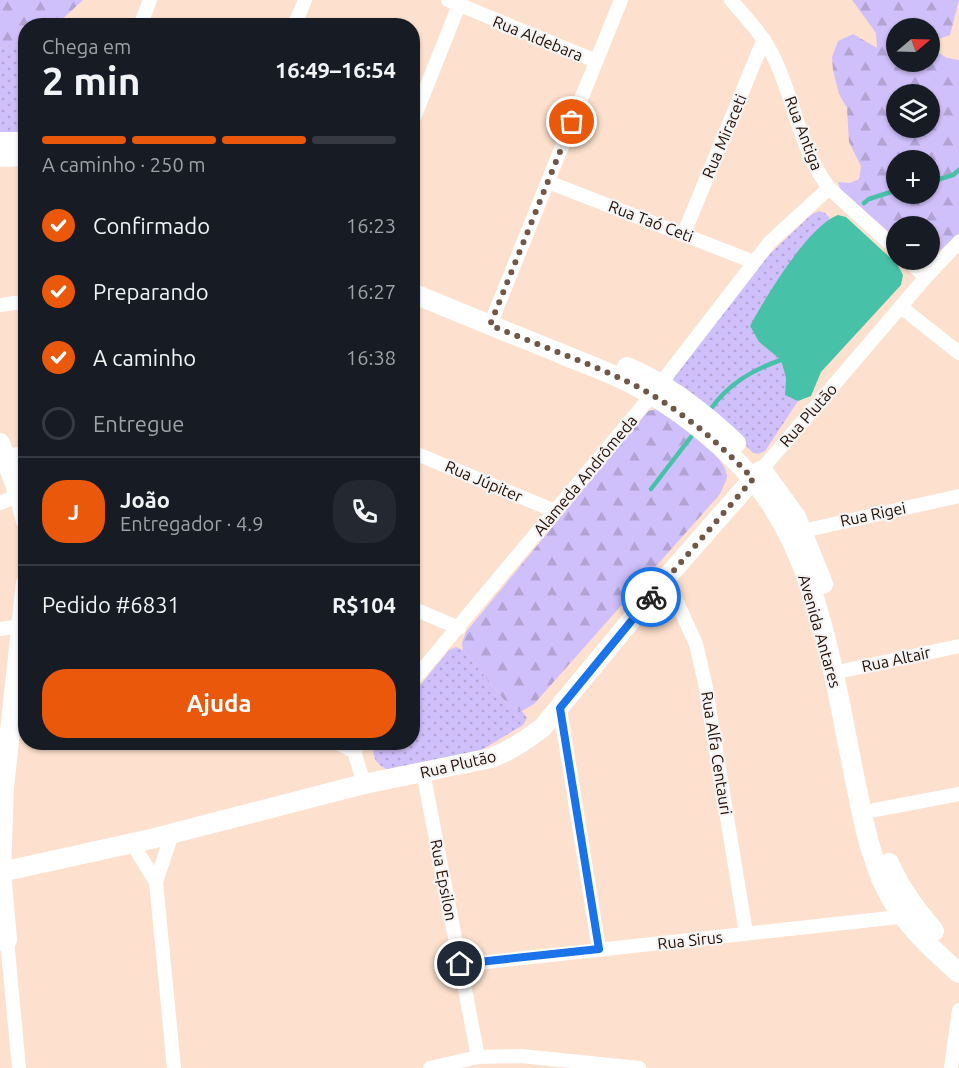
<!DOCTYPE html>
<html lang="pt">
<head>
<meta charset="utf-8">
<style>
  body { margin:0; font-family:Ubuntu,sans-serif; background:#242831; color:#f1f3f6; height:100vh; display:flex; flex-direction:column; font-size:22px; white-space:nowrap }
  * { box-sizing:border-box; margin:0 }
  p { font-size:20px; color:#9ea1a6 }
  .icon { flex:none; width:33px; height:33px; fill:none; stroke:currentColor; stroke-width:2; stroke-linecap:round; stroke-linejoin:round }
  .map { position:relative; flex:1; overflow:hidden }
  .drawer { position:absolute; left:18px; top:18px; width:402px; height:732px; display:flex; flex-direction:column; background:#171b24; border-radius:24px; box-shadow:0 2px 4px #0004 }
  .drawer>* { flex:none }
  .needle { width:39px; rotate:71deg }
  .buttons { position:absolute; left:886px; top:18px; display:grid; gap:12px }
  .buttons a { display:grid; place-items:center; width:54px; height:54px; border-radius:50%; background:#171b24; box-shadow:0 2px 4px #0004; font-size:30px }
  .pin { position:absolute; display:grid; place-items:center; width:51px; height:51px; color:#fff; margin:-26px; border:3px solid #fff; border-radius:50%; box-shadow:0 2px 6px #0007 }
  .courier { position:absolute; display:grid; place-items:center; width:60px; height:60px; margin:-30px; border:4px solid #1a73e8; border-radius:50%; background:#fff; color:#222; box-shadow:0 2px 8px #0007 }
  .head em { font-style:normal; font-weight:700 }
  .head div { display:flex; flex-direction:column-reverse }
  .head { display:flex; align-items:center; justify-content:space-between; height:102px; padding:0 24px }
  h1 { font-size:39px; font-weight:700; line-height:45px }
  .bar { display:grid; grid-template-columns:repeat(4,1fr); gap:9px 6px; align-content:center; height:72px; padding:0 24px }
  .bar i { height:8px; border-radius:4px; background:#363941 }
  .bar .selected { background:#ea580c }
  .bar p { grid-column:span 4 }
  .line { display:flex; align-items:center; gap:15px; padding:0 24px; border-top:2px solid #363941 }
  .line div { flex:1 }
  .round { display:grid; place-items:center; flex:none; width:63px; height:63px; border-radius:24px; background:#242831 }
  ol { padding:0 24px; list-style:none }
  li { display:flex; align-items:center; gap:18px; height:66px }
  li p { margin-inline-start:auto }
  li .icon { padding:6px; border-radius:50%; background:#ea580c; color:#fff; stroke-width:4 }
  li:last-child { color:#9ea1a6 }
  li i { width:33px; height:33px; border:3px solid #363941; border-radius:50% }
  .button { display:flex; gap:12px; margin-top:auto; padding:12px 24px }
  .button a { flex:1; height:69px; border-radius:24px; background:#ea580c; color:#fff; font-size:24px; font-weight:700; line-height:69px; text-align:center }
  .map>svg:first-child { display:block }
  .forest { fill:url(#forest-firs); fill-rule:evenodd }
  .park { fill:url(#park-dots) }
  .water { fill:#48c1a9 }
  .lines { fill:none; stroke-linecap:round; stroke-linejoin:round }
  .stream { stroke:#48c1a9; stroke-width:4.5 }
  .street { stroke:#fff; stroke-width:14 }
  .secondary { stroke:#fff; stroke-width:20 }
  .done { stroke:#705748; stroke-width:6; stroke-dasharray:0 10.8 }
  .route { stroke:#1a73e8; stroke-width:8 }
  .labels { text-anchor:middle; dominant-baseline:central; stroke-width:4.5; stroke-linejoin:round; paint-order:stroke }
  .street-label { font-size:16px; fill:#240d00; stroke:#f4f4f4 }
</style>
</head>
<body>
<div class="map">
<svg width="959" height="1068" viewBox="0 0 959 1068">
  <defs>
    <pattern id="forest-firs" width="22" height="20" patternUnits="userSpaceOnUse" patternTransform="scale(1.5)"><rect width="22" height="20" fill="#cfbffa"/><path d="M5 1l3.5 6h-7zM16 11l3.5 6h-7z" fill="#b2a3d4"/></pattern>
    <pattern id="park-dots" width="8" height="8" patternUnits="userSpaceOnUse" patternTransform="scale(1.5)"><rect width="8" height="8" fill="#cfbffa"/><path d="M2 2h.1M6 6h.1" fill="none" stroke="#b2a3d4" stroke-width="1.8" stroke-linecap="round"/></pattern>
  </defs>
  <rect width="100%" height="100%" fill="#fde1ce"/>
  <!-- forest -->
  <path class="forest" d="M0,0H83L56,25L26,26L25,46L11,45L0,48Z
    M852,0H959L950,35L936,40L939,53L947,58L959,60V233L933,257H930V226H897V239L840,189L838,182L850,183L859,179L861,166L849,142L847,108L839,94L833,70L832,57L838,41L853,34L877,48L876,33ZM897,28H930V62H897ZM897,94H930V128H897ZM897,160H930V194H897Z
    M657,409C674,422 728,455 727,477C726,482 722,489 720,494L534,704L522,711L508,705L463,650L462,643L466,632L648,411Z"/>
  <!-- park -->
  <path class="park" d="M11,45L25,46V134H0V48Z
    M819,211L825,213L830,218C798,250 772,286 750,326L759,342L781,360L786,378L785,394L798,401L765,451L758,454L752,452L728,427L673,383L674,374L758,265L811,215Z
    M456,647L463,650L508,705L522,711L527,718L523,725L480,751L390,771C377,765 370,757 375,743L412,742L413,694L449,650Z"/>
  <!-- water -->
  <path class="water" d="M838,215L846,217L897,264L903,275L901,285L821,372L811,396L798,401L785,395L786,378L781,360L759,342L750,326C765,298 809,225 838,215Z"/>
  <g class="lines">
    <!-- stream -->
    <path class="stream" d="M930,182L953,175L959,170
      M864,203L869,199L897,190
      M710,410C728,384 752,370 781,360
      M651,489L691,437"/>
    <!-- street -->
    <path class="street" d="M448,0L596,61
      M731,0C747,19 765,37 775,60C795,102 800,150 829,188L897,250
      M140,26L150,0
      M294,26L305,0
      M412,123L461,0
      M548,182L754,262
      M684,233L764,39
      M907,260L926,277
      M0,305L14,303L26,304
      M901,307L959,353
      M490,325L621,0
      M412,452L555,511
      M5,456L26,453
      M762,469L926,277L959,242
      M0,503L19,495
      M794,533L959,496
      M666,578L696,644L705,683L746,933
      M412,608L459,628
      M0,629L26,625
      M833,673L959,646
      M412,682L651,396L770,242L829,188
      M560,709L599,949
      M335,742L354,751
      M361,742L354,751L364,784
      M423,772L478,1057
      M875,810L959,794
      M132,843L156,882L174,1068
      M156,882L172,834
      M7,940L19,1068
      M460,965L908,916
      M430,1068L478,1057L521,1056L639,1068
      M951,1068L959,1010"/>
    <!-- secondary -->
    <path class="secondary" d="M0,142H26
      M0,157L26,156
      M412,293C461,313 509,333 557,352C580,362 604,370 626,381C665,400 702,428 733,458C816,536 832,668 854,775C863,818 870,862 892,900C909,928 935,952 959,973
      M627,367C668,384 704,413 736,443
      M0,443L19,495L26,521
      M764,473L796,517L823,584
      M889,863C900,889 916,910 934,931
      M1,872L151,839L364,784L491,758C510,751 526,740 542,728L666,578L760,471
      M0,941L7,940L1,872L4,787L26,582"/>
  </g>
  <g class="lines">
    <!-- done -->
    <path class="done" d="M572,122L490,325C535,344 582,360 626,381C674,404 717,440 753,479L651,597"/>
    <!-- route -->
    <path class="route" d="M460,964L599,949L560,708L651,597"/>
  </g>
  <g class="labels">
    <!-- street labels -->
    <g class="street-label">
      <text transform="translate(538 38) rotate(22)">Rua Aldebara</text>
      <text transform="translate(804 133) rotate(69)">Rua Antiga</text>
      <text transform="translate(724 136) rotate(-67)">Rua Miraceti</text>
      <text transform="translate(651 221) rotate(21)">Rua Taó Ceti</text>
      <text transform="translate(808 415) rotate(-49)">Rua Plutão</text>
      <text transform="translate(585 475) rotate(-50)">Alameda Andrômeda</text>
      <text transform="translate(484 481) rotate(23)">Rua Júpiter</text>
      <text transform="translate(873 514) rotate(-12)">Rua Rigei</text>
      <text transform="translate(820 631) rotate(74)">Avenida Antares</text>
      <text transform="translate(896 659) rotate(-12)">Rua Altair</text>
      <text transform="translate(717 753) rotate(81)">Rua Alfa Centauri</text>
      <text transform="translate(458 764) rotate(-13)">Rua Plutão</text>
      <text transform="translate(444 880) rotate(79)">Rua Epsilon</text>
      <text transform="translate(690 940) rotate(-6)">Rua Sirus</text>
    </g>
  </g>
</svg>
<div class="buttons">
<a><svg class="needle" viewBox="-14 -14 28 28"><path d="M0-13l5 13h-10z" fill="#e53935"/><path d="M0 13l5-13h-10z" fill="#9ea1a6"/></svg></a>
<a><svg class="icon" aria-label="layers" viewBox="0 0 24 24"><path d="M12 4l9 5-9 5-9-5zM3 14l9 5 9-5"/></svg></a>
<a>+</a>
<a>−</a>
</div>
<div class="pin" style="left:572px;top:122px;background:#ea580c"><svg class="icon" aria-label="bag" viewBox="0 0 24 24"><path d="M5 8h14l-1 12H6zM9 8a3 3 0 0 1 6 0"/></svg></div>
<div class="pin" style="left:460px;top:964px;background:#1f2937"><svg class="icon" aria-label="home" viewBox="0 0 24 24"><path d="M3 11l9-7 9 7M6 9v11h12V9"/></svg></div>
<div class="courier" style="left:651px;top:597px"><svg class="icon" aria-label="bike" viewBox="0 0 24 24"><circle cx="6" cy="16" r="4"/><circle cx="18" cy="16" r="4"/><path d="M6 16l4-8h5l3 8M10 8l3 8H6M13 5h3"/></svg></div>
<section class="drawer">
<div class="head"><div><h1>2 min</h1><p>Chega em</p></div><em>16:49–16:54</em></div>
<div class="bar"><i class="selected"></i><i class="selected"></i><i class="selected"></i><i></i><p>A caminho · 250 m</p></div>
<ol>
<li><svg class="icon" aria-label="check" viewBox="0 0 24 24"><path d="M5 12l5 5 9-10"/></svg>Confirmado<p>16:23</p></li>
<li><svg class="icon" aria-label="check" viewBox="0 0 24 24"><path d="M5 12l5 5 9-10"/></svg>Preparando<p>16:27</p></li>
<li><svg class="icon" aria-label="check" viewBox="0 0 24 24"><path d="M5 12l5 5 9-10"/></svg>A caminho<p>16:38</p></li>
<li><i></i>Entregue</li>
</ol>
<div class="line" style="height:108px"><b class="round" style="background:#ea580c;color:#fff">J</b><div><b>João</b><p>Entregador · 4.9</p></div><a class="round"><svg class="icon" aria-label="phone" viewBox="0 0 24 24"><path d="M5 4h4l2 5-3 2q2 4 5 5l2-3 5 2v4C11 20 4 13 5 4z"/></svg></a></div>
<div class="line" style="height:78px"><div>Pedido #6831</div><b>R$104</b></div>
<div class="button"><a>Ajuda</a></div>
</section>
</div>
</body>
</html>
